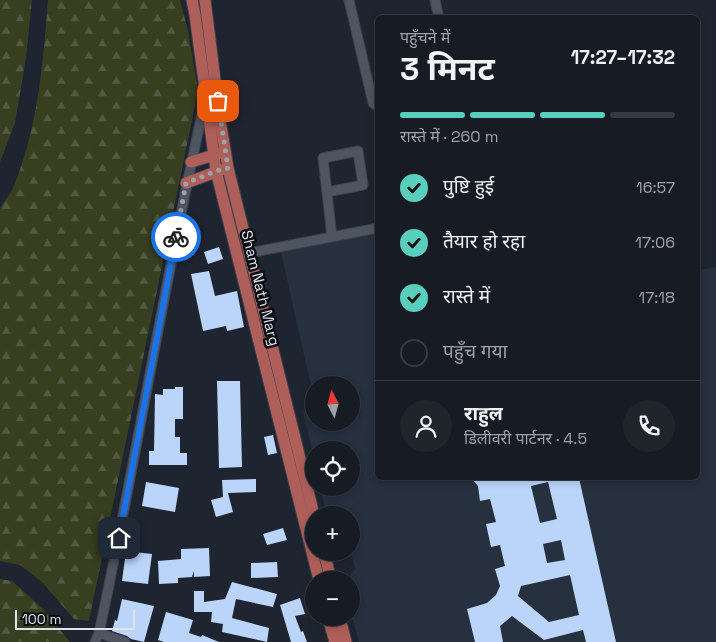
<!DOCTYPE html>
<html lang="hi">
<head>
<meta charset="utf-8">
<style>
  body { margin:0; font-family:"Space Grotesk","Noto Sans Devanagari",sans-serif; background:#20252c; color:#f1f3f6; height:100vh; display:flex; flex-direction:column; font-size:19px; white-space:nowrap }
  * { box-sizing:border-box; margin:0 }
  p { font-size:16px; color:#9ea1a6 }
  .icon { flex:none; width:28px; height:28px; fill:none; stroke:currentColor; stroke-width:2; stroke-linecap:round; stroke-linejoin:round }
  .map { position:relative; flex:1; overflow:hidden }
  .details { position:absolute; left:375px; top:15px; width:325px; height:465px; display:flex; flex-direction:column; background:#171c24; border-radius:8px; box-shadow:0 2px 8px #0003,0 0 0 1px #363a41 }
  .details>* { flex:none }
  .needle { width:32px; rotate:354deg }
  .controls { position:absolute; left:305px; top:376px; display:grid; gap:10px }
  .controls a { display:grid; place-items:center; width:55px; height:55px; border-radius:50%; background:#171c24; box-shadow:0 2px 8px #0003,0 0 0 1px #363a41; font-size:25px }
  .scale { position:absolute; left:15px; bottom:12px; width:120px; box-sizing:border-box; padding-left:5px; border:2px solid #dfe4eb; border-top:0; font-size:14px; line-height:18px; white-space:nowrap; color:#dfe4eb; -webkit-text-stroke:4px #0b0e13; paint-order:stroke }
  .pin { position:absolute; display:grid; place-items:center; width:42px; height:42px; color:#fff; margin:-21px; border-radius:10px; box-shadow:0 2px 8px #0006 }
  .courier { position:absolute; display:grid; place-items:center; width:50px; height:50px; margin:-25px; border:4px solid #1a73e8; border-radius:50%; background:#fff; color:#222; box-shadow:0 1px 6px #0007 }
  .headline em { font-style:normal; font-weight:700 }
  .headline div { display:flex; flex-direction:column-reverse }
  .headline { display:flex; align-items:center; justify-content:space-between; height:85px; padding:0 25px }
  h1 { font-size:32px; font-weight:700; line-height:38px }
  .bar { display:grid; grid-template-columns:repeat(4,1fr); gap:8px 5px; align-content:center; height:60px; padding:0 25px }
  .bar i { height:6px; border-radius:4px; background:#363a41 }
  .bar .current { background:#5acebd }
  .bar p { grid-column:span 4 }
  .line { display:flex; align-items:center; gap:12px; padding:0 25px; border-top:1px solid #363a41 }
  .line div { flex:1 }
  .round { display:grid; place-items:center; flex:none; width:52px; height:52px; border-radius:26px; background:#20252c }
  ol { padding:0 25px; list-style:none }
  li { display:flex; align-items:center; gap:15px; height:55px }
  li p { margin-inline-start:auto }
  li .icon { padding:5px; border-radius:50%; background:#5acebd; color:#111; stroke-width:4 }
  li:last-child { color:#9ea1a6 }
  li i { width:28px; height:28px; border:2px solid #363a41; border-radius:50% }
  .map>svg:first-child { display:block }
  .built { fill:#26303f }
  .forest { fill:url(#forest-firs) }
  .building { fill:#bbd4fa; fill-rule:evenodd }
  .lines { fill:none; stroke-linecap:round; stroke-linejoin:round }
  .minor-casing { stroke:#3c414b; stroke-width:11 }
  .major-casing { stroke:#3c414b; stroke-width:13 }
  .minor { stroke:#4e5561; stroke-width:9 }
  .major { stroke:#af5f5a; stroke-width:11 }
  .done { stroke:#9ca1aa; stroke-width:5; stroke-dasharray:0 9 }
  .route { stroke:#1a73e8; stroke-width:6 }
  .labels { text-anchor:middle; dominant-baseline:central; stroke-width:5; stroke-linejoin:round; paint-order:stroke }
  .street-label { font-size:15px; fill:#dfe4eb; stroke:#0b0e13 }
</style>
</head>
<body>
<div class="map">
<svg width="716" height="642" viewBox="0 0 716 642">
  <defs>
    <pattern id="forest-firs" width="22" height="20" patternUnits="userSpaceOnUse" patternTransform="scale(1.25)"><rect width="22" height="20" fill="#383e20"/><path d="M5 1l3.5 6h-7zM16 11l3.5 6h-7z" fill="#545a41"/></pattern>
  </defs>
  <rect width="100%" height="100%" fill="#1f2530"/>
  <!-- built -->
  <path class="built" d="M377,224L378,478H698V270L716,267V642H359L351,614V580H347L355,569L351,553V515H327L320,488H351V450H314V459L303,411L314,408V422H351V385H314V399L280,248Z"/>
  <!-- forest -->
  <path class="forest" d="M0,0H32L26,58L15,123L0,162Z
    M48,0H180L188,31L198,91L89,621L74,619L42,582L20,565L0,561V208C4,201 10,195 13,188C38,129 43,63 48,0Z
    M0,579L12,581L43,609L70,642H0Z"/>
  <!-- building -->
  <path class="building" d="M219,247L223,259L208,264L204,252Z
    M209,271L215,296L237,291L244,327L227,331L226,326L203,331L191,274Z
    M217,381H240L242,467L219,468Z
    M175,387H183V419H175V437H180V453H187V465H149V451H154L155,394L163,395V389H175Z
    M273,435L277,453L268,455L264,437Z
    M471,478H579L616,642H586L583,630L544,640L512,616L500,626L503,642H475L467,609L487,603L496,595L500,586L495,569L505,566L500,545L491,547L486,524L496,522L490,499L480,501L478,486ZM548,482L557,519L540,523L531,486ZM561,540L565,560L547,563L543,544ZM570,575L579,615L549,622L518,596L521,586Z
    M256,479V492L228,493L233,512L216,517L211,500L223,497L222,480Z
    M146,482L179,488L175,512L142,506Z
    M283,528L287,540L267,545L263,534Z
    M209,548L210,576L194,577V571L192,577L178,578V583L159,584L158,561L181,559V549Z
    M126,551L152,554L148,584L122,581Z
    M277,562L278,577L251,578V563Z
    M232,582L277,594L273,607L236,599L232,618L269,628L267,642L222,632L223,624L211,622L212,612H194V591H204V602L225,599Z
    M300,598L305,614L295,616L301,632L303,631L307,642H291L280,605Z
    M122,599L154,606L144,642L131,639L127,636L112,631L115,620L117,621Z
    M166,612L193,620L189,633L201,637L202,635L219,642H164L158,640Z"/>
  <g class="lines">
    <!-- minor casing -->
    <g class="minor-casing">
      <path id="minor" d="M349,0L373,103L378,107
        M435,0L438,14
        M327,192L363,185L358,151L323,158L332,237
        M249,253L378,228
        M99,633L125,642
        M95,642L99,633C137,456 165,277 205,101"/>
    </g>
    <!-- major casing -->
    <g class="major-casing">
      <path id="major" d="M192,0L195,15L216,171L319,580
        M205,0L220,120L228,168L314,515
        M191,162L221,153
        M186,183L221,170
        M324,552L331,580
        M328,618L335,642
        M340,618L346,642"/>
    </g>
    <!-- minor -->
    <use href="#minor" class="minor"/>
    <!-- major -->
    <use href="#major" class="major"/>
  </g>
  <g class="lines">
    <!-- done -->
    <path class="done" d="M176,237L186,183L216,171L228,168L218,101"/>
    <!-- route -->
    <path class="route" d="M119,538L176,237"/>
  </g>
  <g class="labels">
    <!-- street labels -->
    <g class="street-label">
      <text transform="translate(261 288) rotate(76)">Sham Nath Marg</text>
    </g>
  </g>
</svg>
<div class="controls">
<a><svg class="needle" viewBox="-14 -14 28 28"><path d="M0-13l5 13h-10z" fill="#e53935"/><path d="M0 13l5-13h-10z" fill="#9ea1a6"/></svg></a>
<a><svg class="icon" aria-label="locate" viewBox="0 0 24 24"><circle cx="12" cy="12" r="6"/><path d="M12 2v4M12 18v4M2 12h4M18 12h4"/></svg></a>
<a>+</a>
<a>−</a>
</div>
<div class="scale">100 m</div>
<div class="pin" style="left:218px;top:101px;background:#ea580c"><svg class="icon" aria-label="bag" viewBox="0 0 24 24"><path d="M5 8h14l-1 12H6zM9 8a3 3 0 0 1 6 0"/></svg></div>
<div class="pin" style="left:119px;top:538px;background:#1f2937"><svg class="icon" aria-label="home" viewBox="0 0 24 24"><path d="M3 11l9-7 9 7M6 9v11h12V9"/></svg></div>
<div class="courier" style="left:176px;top:237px"><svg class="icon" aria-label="bike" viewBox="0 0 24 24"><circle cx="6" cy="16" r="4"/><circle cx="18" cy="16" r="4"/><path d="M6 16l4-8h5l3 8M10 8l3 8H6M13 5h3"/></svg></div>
<section class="details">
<div class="headline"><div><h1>3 मिनट</h1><p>पहुँचने में</p></div><em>17:27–17:32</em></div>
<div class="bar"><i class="current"></i><i class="current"></i><i class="current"></i><i></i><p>रास्ते में · 260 m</p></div>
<ol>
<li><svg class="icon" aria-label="check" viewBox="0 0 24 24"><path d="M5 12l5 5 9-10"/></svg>पुष्टि हुई<p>16:57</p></li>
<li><svg class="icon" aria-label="check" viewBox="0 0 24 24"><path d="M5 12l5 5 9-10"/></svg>तैयार हो रहा<p>17:06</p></li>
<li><svg class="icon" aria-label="check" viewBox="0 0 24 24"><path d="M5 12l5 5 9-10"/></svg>रास्ते में<p>17:18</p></li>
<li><i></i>पहुँच गया</li>
</ol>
<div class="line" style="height:90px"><a class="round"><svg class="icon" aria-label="person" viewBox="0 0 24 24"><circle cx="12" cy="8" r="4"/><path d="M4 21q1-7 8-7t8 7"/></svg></a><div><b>राहुल</b><p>डिलीवरी पार्टनर · 4.5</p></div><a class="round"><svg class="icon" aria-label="phone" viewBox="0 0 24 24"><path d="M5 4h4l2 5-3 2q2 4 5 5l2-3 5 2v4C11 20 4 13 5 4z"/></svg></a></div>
</section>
</div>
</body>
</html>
